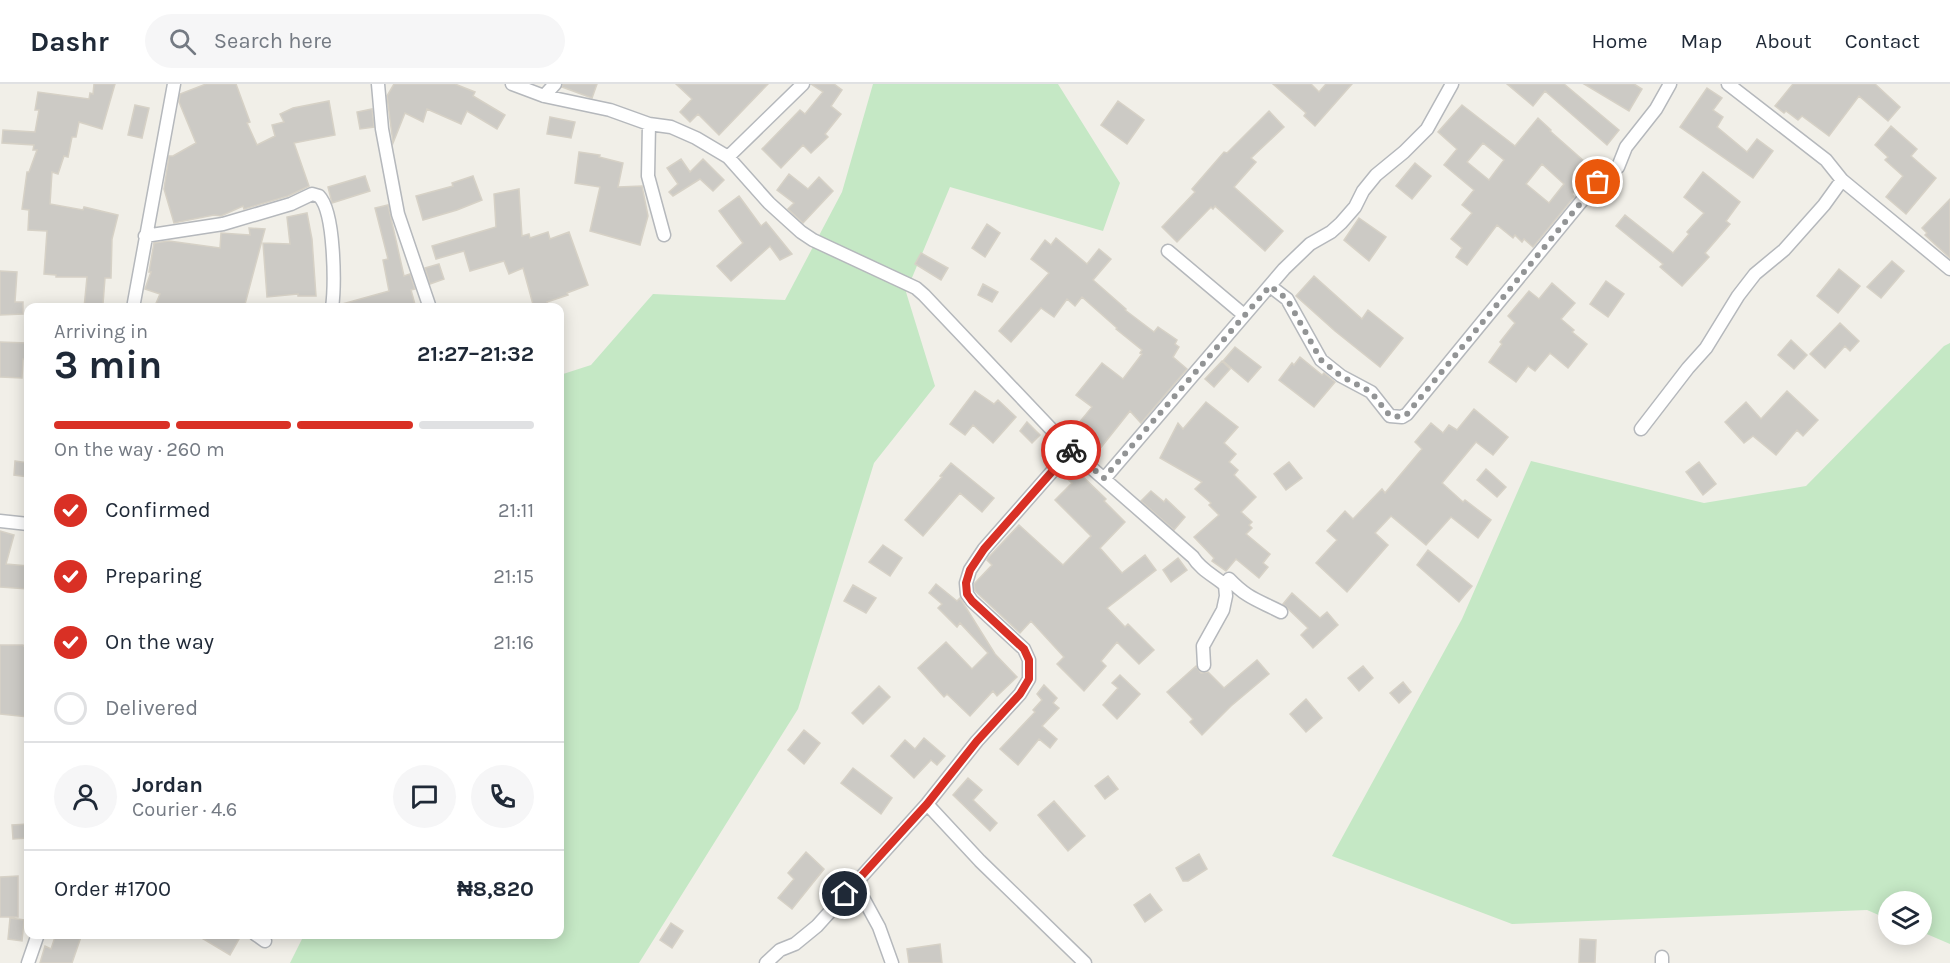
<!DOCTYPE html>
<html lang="en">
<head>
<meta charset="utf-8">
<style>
  body { margin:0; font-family:Karla,sans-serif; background:#f6f6f7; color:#1f2937; height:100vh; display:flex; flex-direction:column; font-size:22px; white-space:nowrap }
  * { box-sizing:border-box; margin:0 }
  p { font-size:20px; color:#747a83 }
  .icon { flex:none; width:33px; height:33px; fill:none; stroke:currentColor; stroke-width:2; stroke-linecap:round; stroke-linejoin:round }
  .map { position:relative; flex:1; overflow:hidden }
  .panel { position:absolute; left:24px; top:219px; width:540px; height:636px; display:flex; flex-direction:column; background:#fff; border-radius:12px; box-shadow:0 3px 15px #0003 }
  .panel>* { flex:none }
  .controls { position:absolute; left:1878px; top:807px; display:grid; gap:12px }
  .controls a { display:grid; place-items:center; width:54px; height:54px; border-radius:50%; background:#fff; box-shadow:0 3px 15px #0003; font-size:30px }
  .pin { position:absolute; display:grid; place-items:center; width:51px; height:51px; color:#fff; margin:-26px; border:3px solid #fff; border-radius:50%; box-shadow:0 2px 6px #0007 }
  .courier { position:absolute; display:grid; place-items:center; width:60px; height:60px; margin:-30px; border:4px solid #d93025; border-radius:50%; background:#fff; color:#222; box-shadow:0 2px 8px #0007 }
  .overview em { font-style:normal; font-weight:700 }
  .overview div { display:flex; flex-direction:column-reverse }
  .overview { display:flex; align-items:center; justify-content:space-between; height:102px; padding:0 30px }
  h1 { font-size:39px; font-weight:700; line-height:45px }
  .bar { display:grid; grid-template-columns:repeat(4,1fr); gap:9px 6px; align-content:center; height:72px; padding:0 30px }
  .bar i { height:8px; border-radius:4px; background:#e0e1e3 }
  .bar .active { background:#d93025 }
  .bar p { grid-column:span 4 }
  .line { display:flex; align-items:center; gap:15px; padding:0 30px; border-top:2px solid #e0e1e3 }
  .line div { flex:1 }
  .round { display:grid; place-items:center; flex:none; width:63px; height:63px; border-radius:32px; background:#f6f6f7 }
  ol { padding:0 30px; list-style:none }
  li { display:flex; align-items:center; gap:18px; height:66px }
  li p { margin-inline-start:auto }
  li .icon { padding:6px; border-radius:50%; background:#d93025; color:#fff; stroke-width:4 }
  li:last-child { color:#747a83 }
  li i { width:33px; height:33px; border:3px solid #e0e1e3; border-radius:50% }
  header { display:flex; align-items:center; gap:36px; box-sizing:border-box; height:84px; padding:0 30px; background:#fff; border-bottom:2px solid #e0e1e3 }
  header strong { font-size:28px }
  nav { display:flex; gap:33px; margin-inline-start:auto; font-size:21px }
  .search { width:420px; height:54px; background:#f6f6f7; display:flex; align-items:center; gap:15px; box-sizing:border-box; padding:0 21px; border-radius:33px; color:#747a83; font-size:22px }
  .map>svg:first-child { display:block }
  .green { fill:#c5e8c5 }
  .building { fill:#cccac5; stroke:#d6d1c6; stroke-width:1.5; fill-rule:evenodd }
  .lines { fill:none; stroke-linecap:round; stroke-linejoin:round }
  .minor-casing { stroke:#b5b8bc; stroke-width:15 }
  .minor { stroke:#fff; stroke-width:12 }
  .done { stroke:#929495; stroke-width:6; stroke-dasharray:0 10.8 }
  .route { stroke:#d93025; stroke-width:8 }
</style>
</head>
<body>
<header>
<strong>Dashr</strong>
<div class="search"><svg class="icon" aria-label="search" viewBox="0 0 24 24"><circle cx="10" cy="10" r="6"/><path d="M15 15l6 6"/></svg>Search here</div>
<nav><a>Home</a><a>Map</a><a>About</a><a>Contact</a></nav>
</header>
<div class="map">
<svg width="1950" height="879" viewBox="0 0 1950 879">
  <rect width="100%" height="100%" fill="#f1efe8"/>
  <!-- green -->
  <path class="green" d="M873,0H1058L1120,99L1103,147L950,103L906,208L935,302L874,379L798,625L639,879H290L304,851L560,850V291L591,281L653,210L785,216L842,108Z
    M1950,259V860L1922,848V818H1888V835L1867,826L1512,840L1332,772L1462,535L1531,377L1704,419L1806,402L1944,262Z"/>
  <!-- building -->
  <path class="building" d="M94,0H115L102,45L79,38L76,53H72L68,73L64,72L58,90L52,88L50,120L83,126L84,123L118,131L112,155L111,194H105L103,220H99V224H84L87,193H56V191L44,190L47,147L28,146L29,126L22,125L27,88H29L37,66H33L34,61L2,59L3,46L35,48L39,26H35L38,8L89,15L90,9L93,10Z
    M206,0H236L250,38L247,39L257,61L275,52L272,41L284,38L280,30L293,24L329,17L335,51L294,59L309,102L288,112L244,125L243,122L221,132L214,131L174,139L164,105L169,72H173L196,59L179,18L180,10Z
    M394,0H455L475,8L473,12L505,31L497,45L467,27L461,40L427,25L423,38L405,29L393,59L387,12Z
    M563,0H597L592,14L562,3Z
    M676,0H768L719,51L698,30L690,38L680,28L692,15Z
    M811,0H834L842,6L831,22L841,30L825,50L828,53L811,69L803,61L781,84L762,65L800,26L805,30L823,8Z
    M1273,0H1311L1319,8L1326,0H1352L1315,42L1304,32L1306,29Z
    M1507,0H1564L1619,46L1607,61L1545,7L1533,22Z
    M1584,0H1634L1642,5L1629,27Z
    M1793,0H1875L1900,23L1888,37L1859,12L1829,52L1802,32L1798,36L1786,27L1784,29L1775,22Z
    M1707,4L1722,14L1713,26L1723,33L1717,43L1747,68L1757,55L1773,67L1753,94L1680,43Z
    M1118,17L1144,36L1127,60L1101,41Z
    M135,21L149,24L142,54L128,51Z
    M1462,21L1515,62L1538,34L1551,46L1550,47L1593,85L1572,110L1574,113L1533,163L1524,155L1522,158L1515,151L1513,154L1497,141L1467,181L1456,173L1462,164L1451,155L1472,129L1462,121L1474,106L1444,81L1457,65L1438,48ZM1483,59L1504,76L1489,96L1467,78ZM1542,80L1564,100L1549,119L1526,100Z
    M372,25L374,43L360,45L357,28Z
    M1269,27L1284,43L1251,74L1256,78L1234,103L1283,147L1265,167L1215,122L1213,125L1211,123L1177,158L1162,143L1195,108L1192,105L1224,68L1227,69Z
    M550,33L575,38L571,54L547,50Z
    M1891,42L1917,65L1911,72L1936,94L1906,130L1886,113L1903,92L1885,76L1888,73L1875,61Z
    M579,68L600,71L599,73L623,79L618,103L642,102L648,132L640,161L590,147L600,103L575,99Z
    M681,75L690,88L703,75L724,96L713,107L700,95L673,112L669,108L678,100L667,84Z
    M1415,79L1431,92L1412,115L1396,102Z
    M1703,88L1740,118L1726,137L1730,140L1705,169L1709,173L1682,202L1660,183L1663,180L1616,142L1625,131L1673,169L1689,150L1687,148L1704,129L1684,113Z
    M789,90L808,105L819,93L833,107L803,139L788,125L794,119L777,106Z
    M365,92L370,107L332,119L328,103Z
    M473,92L482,116L457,126L423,136L416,112L453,102L452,99Z
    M519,105L522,152L529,150L530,154L548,148L550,155L569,148L588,201L567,209L568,211L547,218L549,224H534L523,184L509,190L504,177L470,187L464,167L436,175L432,162L496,143L494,110Z
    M739,112L761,142L766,138L792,170L780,176L770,162L731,197L717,182L743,159L719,127Z
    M1950,115V174L1925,151L1927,149L1922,144Z
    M388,121L404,192L410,190L415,205L411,206L416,224H342V220L389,207L383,176L388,175L375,124Z
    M307,129L312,155L316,212H298V210L267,213L263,159L290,160L287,133Z
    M1359,134L1386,153L1369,177L1344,156Z
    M987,140L1000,149L985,173L972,164Z
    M249,144L265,145L244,224H154L160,210L145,205L151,188H149L154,159L169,157L220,164L221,149L250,151Z
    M1056,154L1087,180L1099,165L1111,175L1093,196L1126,225L1125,226L1154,248L1158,243L1177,256L1175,260L1179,263L1173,273L1187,285L1141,339L1130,327L1099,366L1074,345L1092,323L1076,311L1102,279L1123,295L1142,270L1140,269L1142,266L1116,245L1117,244L1082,213L1075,222L1067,215L1054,233L1041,224L1011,258L999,247L1049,189L1031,175L1045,156L1051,161Z
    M921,169L948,184L941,196L915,180Z
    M1892,177L1904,187L1881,214L1867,203Z
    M439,180L444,195L430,200L425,184Z
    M1839,185L1860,202L1838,229L1817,212Z
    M0,187L17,188L15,218H23V230L0,231Z
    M1314,192L1362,235L1368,226L1403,254L1380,283L1335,247L1296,212Z
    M1606,197L1624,210L1608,233L1590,220Z
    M1552,199L1575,219L1561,235L1574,246L1572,248L1587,260L1568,284L1550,269L1535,287L1528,282L1516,298L1489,278L1502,260L1500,258L1515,239L1508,232L1529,207L1539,215Z
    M983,200L998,208L992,218L978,211Z
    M1840,239L1859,257L1850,267L1845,262L1825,284L1810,270Z
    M1791,256L1807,271L1794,285L1778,271Z
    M0,258L27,259V275H23L22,294L0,293Z
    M1235,263L1261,283L1248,298L1223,277Z
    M1300,273L1322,291L1324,289L1335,298L1314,323L1279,296L1292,279L1294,281Z
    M1222,277L1230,285L1214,303L1205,295Z
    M975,307L994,320L998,316L1016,333L993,359L973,341L965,351L950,340Z
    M1787,307L1818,336L1803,352L1797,346L1776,371L1753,352L1744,359L1725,338L1746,318L1761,335Z
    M1206,318L1238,343L1224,359L1236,370L1229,378L1238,386L1234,391L1256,413L1241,428L1252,438L1249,441L1252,444L1246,450L1270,470L1263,479L1268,483L1259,494L1236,475L1226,487L1212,477L1214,474L1194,453L1219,431L1209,421L1211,419L1195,405L1202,398L1160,374L1178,339L1183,345Z
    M1474,325L1508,353L1493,371L1476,358L1442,399L1463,418L1465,416L1491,436L1478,454L1451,433L1426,461L1391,432L1375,449L1388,461L1347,508L1316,479L1337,456L1327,447L1345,427L1353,435L1382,405L1385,409L1422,365L1415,358L1431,339L1443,349L1449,341L1457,346Z
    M1027,338L1040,351L1032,359L1020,347Z
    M15,377L28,379V393L14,391Z
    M1289,378L1302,394L1286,406L1274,390Z
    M1699,378L1716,400L1703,411L1686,388Z
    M951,379L994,414L982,428L960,409L923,452L905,436L942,393L940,392Z
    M1074,384L1106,415L1104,417L1125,438L1100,464L1122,489L1145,471L1156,486L1107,524L1125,543L1128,540L1154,566L1139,580L1117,558L1101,577L1106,582L1084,607L1057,580L1064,573L1031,537L1020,549L975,507L974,500L992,481L987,476L988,474L1019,441L1063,481L1091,452L1055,416L1072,399L1065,393Z
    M1486,385L1506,403L1497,413L1477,396Z
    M1151,407L1164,418L1166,415L1185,433L1174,446L1141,417Z
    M0,447L14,451L6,480L28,482V505L0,503Z
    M883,461L902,474L890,492L869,478Z
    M1428,466L1472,502L1459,518L1417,481Z
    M1178,474L1187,486L1171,498L1163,486Z
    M936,500L957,517L960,514L995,570L1017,593L997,612L993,607L970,632L947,610L944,613L918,584L946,558L972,585L988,569L960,539L957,543L938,524L942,520L929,509Z
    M853,501L876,514L866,529L844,517Z
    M1292,509L1320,534L1327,528L1338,541L1313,564L1301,551L1308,544L1283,520Z
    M0,561H23L28,568V633L0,630Z
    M1257,576L1269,590L1231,622L1202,651L1190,638L1193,635L1167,608L1196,582L1201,589L1208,588L1224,604Z
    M1363,582L1373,594L1359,607L1348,594Z
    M1120,591L1140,610L1117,635L1103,621L1118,604L1112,599Z
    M1403,598L1411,608L1399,619L1390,609Z
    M1044,601L1057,614L1053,619L1059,624L1042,642L1057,655L1050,664L1039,655L1018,681L1000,665L1035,628L1033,626L1042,616L1037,610Z
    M879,602L890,613L863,640L852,629Z
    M1306,615L1322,634L1306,648L1290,630Z
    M804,646L820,659L804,680L788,666Z
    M924,654L945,672L937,681L931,676L914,694L891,672L905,656L915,665Z
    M853,684L892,714L881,730L841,699Z
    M1108,692L1118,705L1105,715L1095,702Z
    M968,694L982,706L973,716L997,739L990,747L953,711Z
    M1054,717L1085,752L1068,767L1038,731Z
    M28,740V754L13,755L12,741Z
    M806,768L824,785L792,825L778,814L794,795L788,789Z
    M1199,770L1207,785L1188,797H1183L1176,784Z
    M18,792V833H0V793Z
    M1150,810L1162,826L1145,838L1134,821Z
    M10,834L24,836L22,857L8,855Z
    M671,839L683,847L672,864L660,856Z
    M56,850H82L72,879H40L45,862L51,865Z
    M195,850H230L239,855L230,871Z
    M1580,855L1596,856L1595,879H1579Z
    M940,860L942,879H909L907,865Z"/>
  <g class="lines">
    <!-- minor casing -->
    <g class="minor-casing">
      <path id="minor" d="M378,0L382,45L398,130L430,224
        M512,0L544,12L610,26L649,40L671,43L696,54L728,73L769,119L801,148L813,156L916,204L924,211L1071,366L1193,473C1200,485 1214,492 1225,501L1226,512L1223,526L1203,562L1204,581
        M1728,0L1826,76L1842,96L1950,185
        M544,12L555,0
        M649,40L648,92L664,151
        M728,73L803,0
        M145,152L223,140L291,120L312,110L319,112C335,128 335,201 332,224
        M1168,167L1244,231
        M1270,202L1287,215L1321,276L1341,292L1371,308L1390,332L1402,333L1407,330L1598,97L1618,83L1626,63L1656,25L1670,0
        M133,224L174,0
        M1641,345L1688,284L1706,264L1738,212L1755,190L1784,166L1824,121L1842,96
        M1104,395L1284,185L1310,160L1331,148L1341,139L1355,123L1363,107L1376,91L1404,68L1427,45L1452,0
        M0,437L28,440
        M1225,501L1229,495C1248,515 1258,516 1281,528
        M927,720L980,777L1085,879
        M855,799L879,843L892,879
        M255,850L265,857
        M28,879L38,850
        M766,879L780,866L795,860L817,842L927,720L977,657L1020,610L1029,595V576L1024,565L972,517L967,510L966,499L970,486L984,465L1071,366
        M1662,879V873"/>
    </g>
    <!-- minor -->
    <use href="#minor" class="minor"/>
  </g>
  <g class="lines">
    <!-- done -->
    <path class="done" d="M1071,366L1104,394L1270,202L1287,215L1321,276L1341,292L1371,308L1390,332L1402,333L1407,330L1598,98"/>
    <!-- route -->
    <path class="route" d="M845,810L927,720L977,657L1020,610L1029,595V576L1024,565L972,517L967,510L966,499L970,486L984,465L1071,366"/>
  </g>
</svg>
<div class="controls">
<a><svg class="icon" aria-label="layers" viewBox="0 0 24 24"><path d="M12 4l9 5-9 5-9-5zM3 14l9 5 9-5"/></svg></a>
</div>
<div class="pin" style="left:1598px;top:98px;background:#ea580c"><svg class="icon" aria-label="bag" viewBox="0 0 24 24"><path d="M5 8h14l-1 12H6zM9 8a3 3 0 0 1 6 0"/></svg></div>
<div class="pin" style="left:845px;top:810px;background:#1f2937"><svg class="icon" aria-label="home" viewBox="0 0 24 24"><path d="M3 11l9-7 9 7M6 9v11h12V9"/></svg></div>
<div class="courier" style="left:1071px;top:366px"><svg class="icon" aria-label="bike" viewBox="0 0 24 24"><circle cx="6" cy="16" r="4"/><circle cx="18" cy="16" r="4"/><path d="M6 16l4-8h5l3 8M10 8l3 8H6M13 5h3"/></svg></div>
<section class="panel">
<div class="overview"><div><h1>3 min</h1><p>Arriving in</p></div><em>21:27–21:32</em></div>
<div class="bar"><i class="active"></i><i class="active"></i><i class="active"></i><i></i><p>On the way · 260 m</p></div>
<ol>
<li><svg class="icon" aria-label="check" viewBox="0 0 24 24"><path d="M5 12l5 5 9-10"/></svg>Confirmed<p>21:11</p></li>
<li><svg class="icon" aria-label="check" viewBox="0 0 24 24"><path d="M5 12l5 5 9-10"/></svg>Preparing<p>21:15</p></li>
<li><svg class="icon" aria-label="check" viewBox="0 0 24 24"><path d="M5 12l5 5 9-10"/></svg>On the way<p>21:16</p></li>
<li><i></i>Delivered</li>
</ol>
<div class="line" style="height:108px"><a class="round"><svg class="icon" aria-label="person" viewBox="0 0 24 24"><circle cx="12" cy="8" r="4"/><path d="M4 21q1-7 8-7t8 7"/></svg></a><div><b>Jordan</b><p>Courier · 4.6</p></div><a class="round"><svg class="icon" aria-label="chat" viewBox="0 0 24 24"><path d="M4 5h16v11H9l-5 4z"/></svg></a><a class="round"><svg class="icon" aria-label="phone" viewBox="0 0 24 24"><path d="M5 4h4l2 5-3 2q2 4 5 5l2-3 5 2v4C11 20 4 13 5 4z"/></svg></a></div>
<div class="line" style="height:78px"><div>Order #1700</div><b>₦8,820</b></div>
</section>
</div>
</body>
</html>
